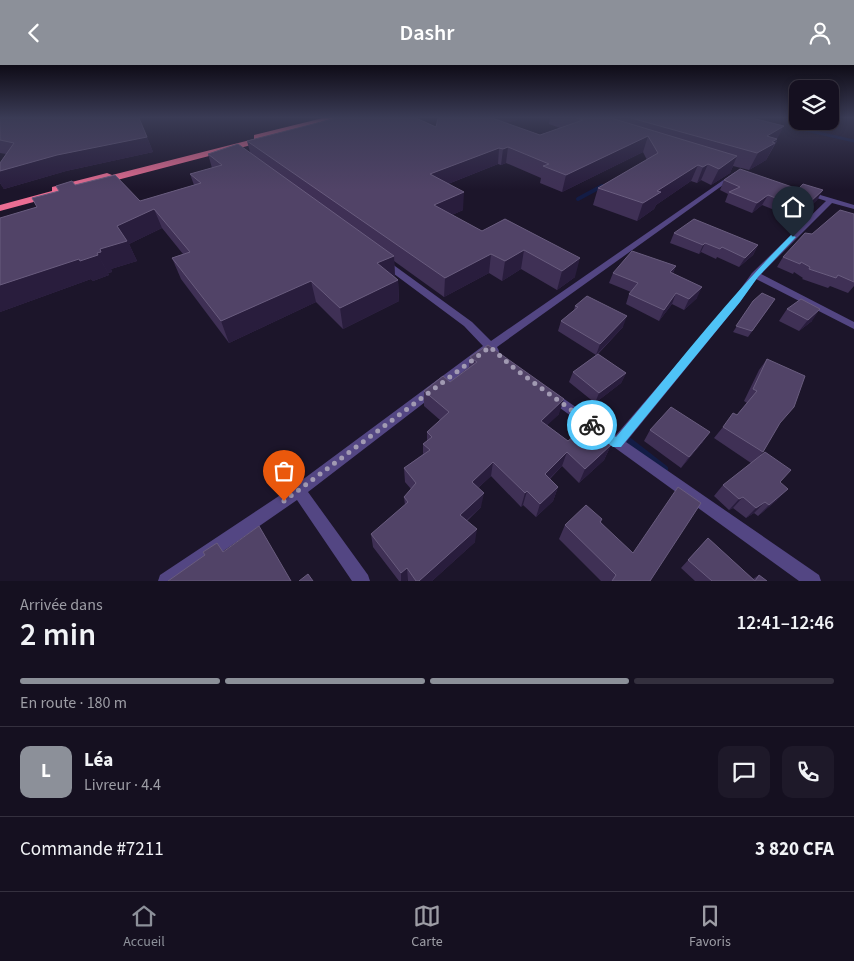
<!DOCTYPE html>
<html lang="fr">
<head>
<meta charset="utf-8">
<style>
  body { margin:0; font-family:"Source Sans 3",sans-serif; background:#1e1929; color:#f1f3f6; height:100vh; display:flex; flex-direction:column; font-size:19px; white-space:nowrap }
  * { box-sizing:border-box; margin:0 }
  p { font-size:16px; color:#9d9da5 }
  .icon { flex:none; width:28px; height:28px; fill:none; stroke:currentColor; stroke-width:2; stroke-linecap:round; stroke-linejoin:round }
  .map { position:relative; height:516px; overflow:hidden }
  .panel { display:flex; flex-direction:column; background:#151020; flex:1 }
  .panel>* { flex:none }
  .controls { position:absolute; left:789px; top:15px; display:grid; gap:10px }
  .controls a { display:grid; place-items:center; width:50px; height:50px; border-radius:10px; background:#151020; box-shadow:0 2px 8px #0003,0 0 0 1px #34303e; font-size:25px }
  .pin { position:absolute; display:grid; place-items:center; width:42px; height:42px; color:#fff; margin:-51px -21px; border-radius:50% 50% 50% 0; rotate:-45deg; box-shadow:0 0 5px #0007 }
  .pin .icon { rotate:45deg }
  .courier { position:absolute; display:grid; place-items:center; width:50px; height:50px; margin:-25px; border:4px solid #4fc3f7; border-radius:50%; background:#fff; color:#222; box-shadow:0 1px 6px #0007 }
  .head em { font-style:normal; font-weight:600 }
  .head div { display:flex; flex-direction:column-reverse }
  .head { display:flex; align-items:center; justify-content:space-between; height:85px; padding:0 20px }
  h1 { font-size:32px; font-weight:600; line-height:38px }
  .bar { display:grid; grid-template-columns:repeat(4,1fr); gap:8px 5px; align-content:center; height:60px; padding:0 20px }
  .bar i { height:6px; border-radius:4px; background:#34303e }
  .bar .selected { background:#8c9099 }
  .bar p { grid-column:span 4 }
  .line { display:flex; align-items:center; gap:12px; padding:0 20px; border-top:1px solid #34303e }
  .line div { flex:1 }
  .round { display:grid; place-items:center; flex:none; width:52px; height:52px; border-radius:10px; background:#1e1929 }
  header { display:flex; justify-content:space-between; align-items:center; height:65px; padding:0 20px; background:#8c9099; color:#fff; font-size:22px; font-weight:600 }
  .tabs { display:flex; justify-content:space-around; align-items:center; height:70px; border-top:1px solid #34303e; background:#151020; font-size:14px; color:#9d9da5 }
  .tabs a { display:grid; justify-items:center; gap:2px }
  .tabs .selected { color:#8c9099 }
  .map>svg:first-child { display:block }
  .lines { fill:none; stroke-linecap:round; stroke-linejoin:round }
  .stream-far3 { stroke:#131c45; stroke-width:3 }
  .stream-far2 { stroke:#131c45; stroke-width:4 }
  .stream-far1 { stroke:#131c45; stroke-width:5.5 }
  .stream { stroke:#131c45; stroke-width:8 }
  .street { fill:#534683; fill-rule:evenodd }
  .highway { fill:#eb6d93; fill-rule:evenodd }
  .wall { fill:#3f3055 }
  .shaded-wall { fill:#291d3d }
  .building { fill:#514367; stroke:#695c7e }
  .route { fill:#4fc3f7 }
  .done { stroke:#a19ab2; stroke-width:5; stroke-dasharray:0 9 }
</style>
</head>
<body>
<header><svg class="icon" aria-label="back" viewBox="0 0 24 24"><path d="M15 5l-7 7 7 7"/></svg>Dashr<svg class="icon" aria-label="person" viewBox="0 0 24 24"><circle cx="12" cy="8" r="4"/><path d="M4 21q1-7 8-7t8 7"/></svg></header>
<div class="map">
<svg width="854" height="516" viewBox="0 0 854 516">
  <rect width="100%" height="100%" fill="#1c152a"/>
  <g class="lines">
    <!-- stream-far3 -->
    <path class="stream-far3" d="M797,63L854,76"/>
    <!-- stream-far2 -->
    <path class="stream-far2" d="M578,134L602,121"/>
    <!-- stream-far1 -->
    <path class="stream-far1" d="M625,374L629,377"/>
    <!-- stream -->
    <path class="stream" d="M628,376L664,404"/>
    <!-- street -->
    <path class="street" d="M735,107L738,109L737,110L497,282L499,286L498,289L494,290L489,288L308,427L368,510L370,516H352L297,435L180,516H158L160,510L294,421L483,281L464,261L382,200L381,198L382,196H388L472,257L491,276Z
      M807,126L854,140V144L832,138L761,209L854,257V264L756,214L740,237L626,377L819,510L821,516H799L549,335L547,332L549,329L553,327L557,329L616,370L734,233L752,208L826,136L805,129V127Z"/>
    <!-- highway -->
    <path class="highway" d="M323,53H335L270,71V75L98,120L93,117L56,127V131L0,146V140L52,126V122L107,108L112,110L254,74V70Z"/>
  </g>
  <!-- wall -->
  <path class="wall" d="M0,53L147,72L153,87L66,106L4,124L0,118V98L6,89L0,88Z
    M440,53H522L506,58L540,70L560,63L549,59L550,53H752L777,76L766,95L749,105L733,101L730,108L711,120L701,115L697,118L691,116L656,140L654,144L637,156L593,140L598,123L647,95L643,87L562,127L540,118L541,113L506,98L501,100L498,99L448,119L463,145L452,150L482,166L505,154L575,212L557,225L521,204L502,216L489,208L444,232L394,196L395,211H394L398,215L399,236L343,264L316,237L229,278L181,214L172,193L183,189L162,163L129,179L137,196L111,204L112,207L108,208L109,210L93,216L91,214L0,247V153L37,142L59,126L75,120L140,136L194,120L190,109L212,103L208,89L250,87L247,76L436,62Z
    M724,115L798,124L823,125L817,135L803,148L786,141L777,146L762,140L752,148L725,137L728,129L720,125Z
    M854,149V221L848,228L830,221L828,223L802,214L803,213L794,207L793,209L777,202L783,192Z
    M674,168L758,180L753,190L739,202L717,192L716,194L701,187L699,189L670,178Z
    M676,201L673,208L697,233L684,245L672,239L659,256L626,239L629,229L631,227L609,218L613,208Z
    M753,236L771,240L748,272L733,267Z
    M575,241L623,262L598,289L626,308L621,318L595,338L569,317L573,307L596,290L558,266L561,256L574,245Z
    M787,244L812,256L799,266L779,256Z
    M470,292L559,349L547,360L568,376L611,380L604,395L579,418L562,401L550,414L558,422L553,436L536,452L523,440L521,442L491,411L478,423L481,442L467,456L475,477L432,516H408V515L406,516H399L373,482L371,469L405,440L404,432L411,424L405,417L404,403L423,389V379L427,376V367L440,355L424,341V326L450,317L469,302Z
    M767,294L779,359L763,387L759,392L780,417L777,435L758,451L754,448L746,453L733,443L729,445L714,431L723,420L751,398L714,373L723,362L737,350L747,338L744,336L759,305Z
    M650,365L710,367L702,378L681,403L644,376Z
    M602,454L601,457L650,516H601L559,474L565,460Z
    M708,473L753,514L759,510L767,516H695L681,503Z"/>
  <!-- shaded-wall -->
  <path class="shaded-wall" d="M487,53H522L486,64Z
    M784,61L766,95L749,105L767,71Z
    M648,71L643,87L562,127L566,110Z
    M147,72L153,87L66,106L4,124L0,118V106L57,90Z
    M508,82L506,98L501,100L503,84Z
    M499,83L498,99L430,126V109Z
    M737,91L730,108L711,120L719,104Z
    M708,99L701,115L697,118L703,102Z
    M698,100L691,116L656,140L654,144L637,156L643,138L657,126Z
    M823,125L817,135L803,148L809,138Z
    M464,127L463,145L434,158V140Z
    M768,130L762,140L752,148L757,138Z
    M791,131L786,141L777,146L783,136Z
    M154,144L162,163L129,179L137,196L111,204L112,207L108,208L97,188L117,161Z
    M705,178L701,187L699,189L703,180Z
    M758,180L753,190L739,202L745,193Z
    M524,185L521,204L502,216L505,196Z
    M491,189L489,208L444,232L445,213Z
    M98,190L109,210L93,216L91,214L0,247V220L79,194Z
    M394,191L395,211L379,219L377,198Z
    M580,193L575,212L557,225L562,206Z
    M676,201L671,211L670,207Z
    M398,215L399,236L343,264L340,243Z
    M311,216L316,237L229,278L221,256Z
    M702,222L697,233L684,245L689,234Z
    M676,228L672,239L659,256L664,245Z
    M820,244L812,256L799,266L808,255Z
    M627,251L623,262L596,290L600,279Z
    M626,308L621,318L595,338L599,328Z
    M564,334L559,349L537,370L541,356Z
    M710,367L702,378L681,403L689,392Z
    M611,380L604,395L579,418L585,404Z
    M567,387L562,401L540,423L545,409Z
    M493,397L491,411L470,430L472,417Z
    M558,422L553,436L536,452L540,439Z
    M788,424L777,435L758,451L769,440Z
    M527,426L523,440L521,442L525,428Z
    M484,428L481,442L458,463L460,450Z
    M743,432L733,443L729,445L739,434Z
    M765,437L754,448L746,453L756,443Z
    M477,464L475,477L432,516H419Z
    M407,503L408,515L406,516H401V508Z"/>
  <!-- building -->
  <path class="building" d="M0,53H139L147,72L57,90L0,106V98L14,78L0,75Z
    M337,53H416L436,62L438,53H492L540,70L583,55L576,53H611L737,91L719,104L708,99L703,102L698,100L657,126L661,127L643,138L598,123L658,88L648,71L566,110L543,101L549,99L508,82L503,84L499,83L430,109L464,127L434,140L482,166L505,154L580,193L562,206L524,185L505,196L491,189L445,213L247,76Z
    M631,53H752L784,61L767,71L777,74L772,77L775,78L757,88Z
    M238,79L394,191L377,198L398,215L340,243L311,216L221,256L172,193L190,187L154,144L117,161L127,176L100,184L101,187L97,188L98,190L80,196L79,194L0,220V153L37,142L32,133L59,126L56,121L72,116L75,120L115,110L140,136L201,118L190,109L222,100L208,89Z
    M740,104L798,124L803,119L823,125L809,138L791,131L783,136L768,130L757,138L729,127L740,122L724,115Z
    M840,145L854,149V217L838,210L836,213L809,204L810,202L801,197L800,199L783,192L805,168L812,169Z
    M694,154L758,180L745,193L722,182L720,184L705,178L703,180L674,168Z
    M632,186L676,201L670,207L702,222L689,234L676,228L664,245L629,229L638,218L613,208Z
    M762,228L775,234L752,266L736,261L753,236Z
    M587,231L627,251L600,279L561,256L578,242L575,241Z
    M801,234L820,244L808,255L787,244Z
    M488,280L564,334L541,356L568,376L585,361L611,380L585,404L567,387L545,409L558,422L540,439L527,426L525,428L493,397L472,417L484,428L460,450L477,464L419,516H416L407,503L401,508L371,469L408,437L404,432L416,418L404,403L430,385L423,379L432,372L427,367L449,347L424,326L443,311L450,317L477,297L470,292Z
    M598,289L626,308L599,328L573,307Z
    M767,294L805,311L794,342L780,358L763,387L723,362L733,348L737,350L757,326L753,324Z
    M671,342L710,367L689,392L650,365Z
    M765,387L791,405L780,417L788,424L769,440L765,437L756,443L743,432L739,434L723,420Z
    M678,422L701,438L650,516H612L616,510L565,460L586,440L602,454L600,457L633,488Z
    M259,461L291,516H168L205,490L203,487L217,478L223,487Z
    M708,473L755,516H712L688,495Z
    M308,509L313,516H299Z
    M759,510L767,516H755Z"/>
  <!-- sky -->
  <linearGradient id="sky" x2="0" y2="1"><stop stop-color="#0f0c17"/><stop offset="0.42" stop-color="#3a3b55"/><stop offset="1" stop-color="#3a3b55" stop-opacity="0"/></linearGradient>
  <rect width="854" height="125" fill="url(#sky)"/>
  <!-- route -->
  <path class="route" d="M791,170L796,172L758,212L740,237L621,382H613L588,363L587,360L592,356L616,372C673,305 729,232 791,170Z"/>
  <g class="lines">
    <!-- done -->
    <path class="done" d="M284,436L490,282L515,304L592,360"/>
  </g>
</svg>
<div class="controls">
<a><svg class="icon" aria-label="layers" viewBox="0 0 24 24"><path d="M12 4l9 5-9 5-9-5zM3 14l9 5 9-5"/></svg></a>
</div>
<div class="pin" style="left:284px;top:436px;background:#ea580c"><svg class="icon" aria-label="bag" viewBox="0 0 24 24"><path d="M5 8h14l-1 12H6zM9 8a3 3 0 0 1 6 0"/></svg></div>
<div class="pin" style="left:793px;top:172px;background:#1f2937"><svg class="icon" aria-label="home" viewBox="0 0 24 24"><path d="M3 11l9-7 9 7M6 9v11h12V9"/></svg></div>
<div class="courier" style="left:592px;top:360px"><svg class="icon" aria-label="bike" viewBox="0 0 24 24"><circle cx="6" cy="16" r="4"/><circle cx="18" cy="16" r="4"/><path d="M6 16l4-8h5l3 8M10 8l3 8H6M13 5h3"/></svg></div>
</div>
<section class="panel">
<div class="head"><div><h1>2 min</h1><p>Arrivée dans</p></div><em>12:41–12:46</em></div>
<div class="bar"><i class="selected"></i><i class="selected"></i><i class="selected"></i><i></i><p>En route · 180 m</p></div>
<div class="line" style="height:90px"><b class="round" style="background:#8c9099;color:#fff">L</b><div><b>Léa</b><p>Livreur · 4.4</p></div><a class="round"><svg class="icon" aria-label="chat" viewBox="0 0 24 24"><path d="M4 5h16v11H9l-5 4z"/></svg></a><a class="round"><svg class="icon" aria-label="phone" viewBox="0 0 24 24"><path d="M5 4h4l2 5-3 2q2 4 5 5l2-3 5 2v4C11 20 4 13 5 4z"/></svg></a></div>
<div class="line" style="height:65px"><div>Commande #7211</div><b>3 820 CFA</b></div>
</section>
<nav class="tabs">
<a class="selected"><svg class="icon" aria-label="home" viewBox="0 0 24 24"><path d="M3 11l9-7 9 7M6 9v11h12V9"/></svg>Accueil</a>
<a><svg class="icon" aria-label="map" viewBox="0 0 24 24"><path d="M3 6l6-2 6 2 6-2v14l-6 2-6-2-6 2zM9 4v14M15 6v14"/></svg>Carte</a>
<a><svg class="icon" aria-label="saved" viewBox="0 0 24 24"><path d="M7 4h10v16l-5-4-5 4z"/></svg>Favoris</a>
</nav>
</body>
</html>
